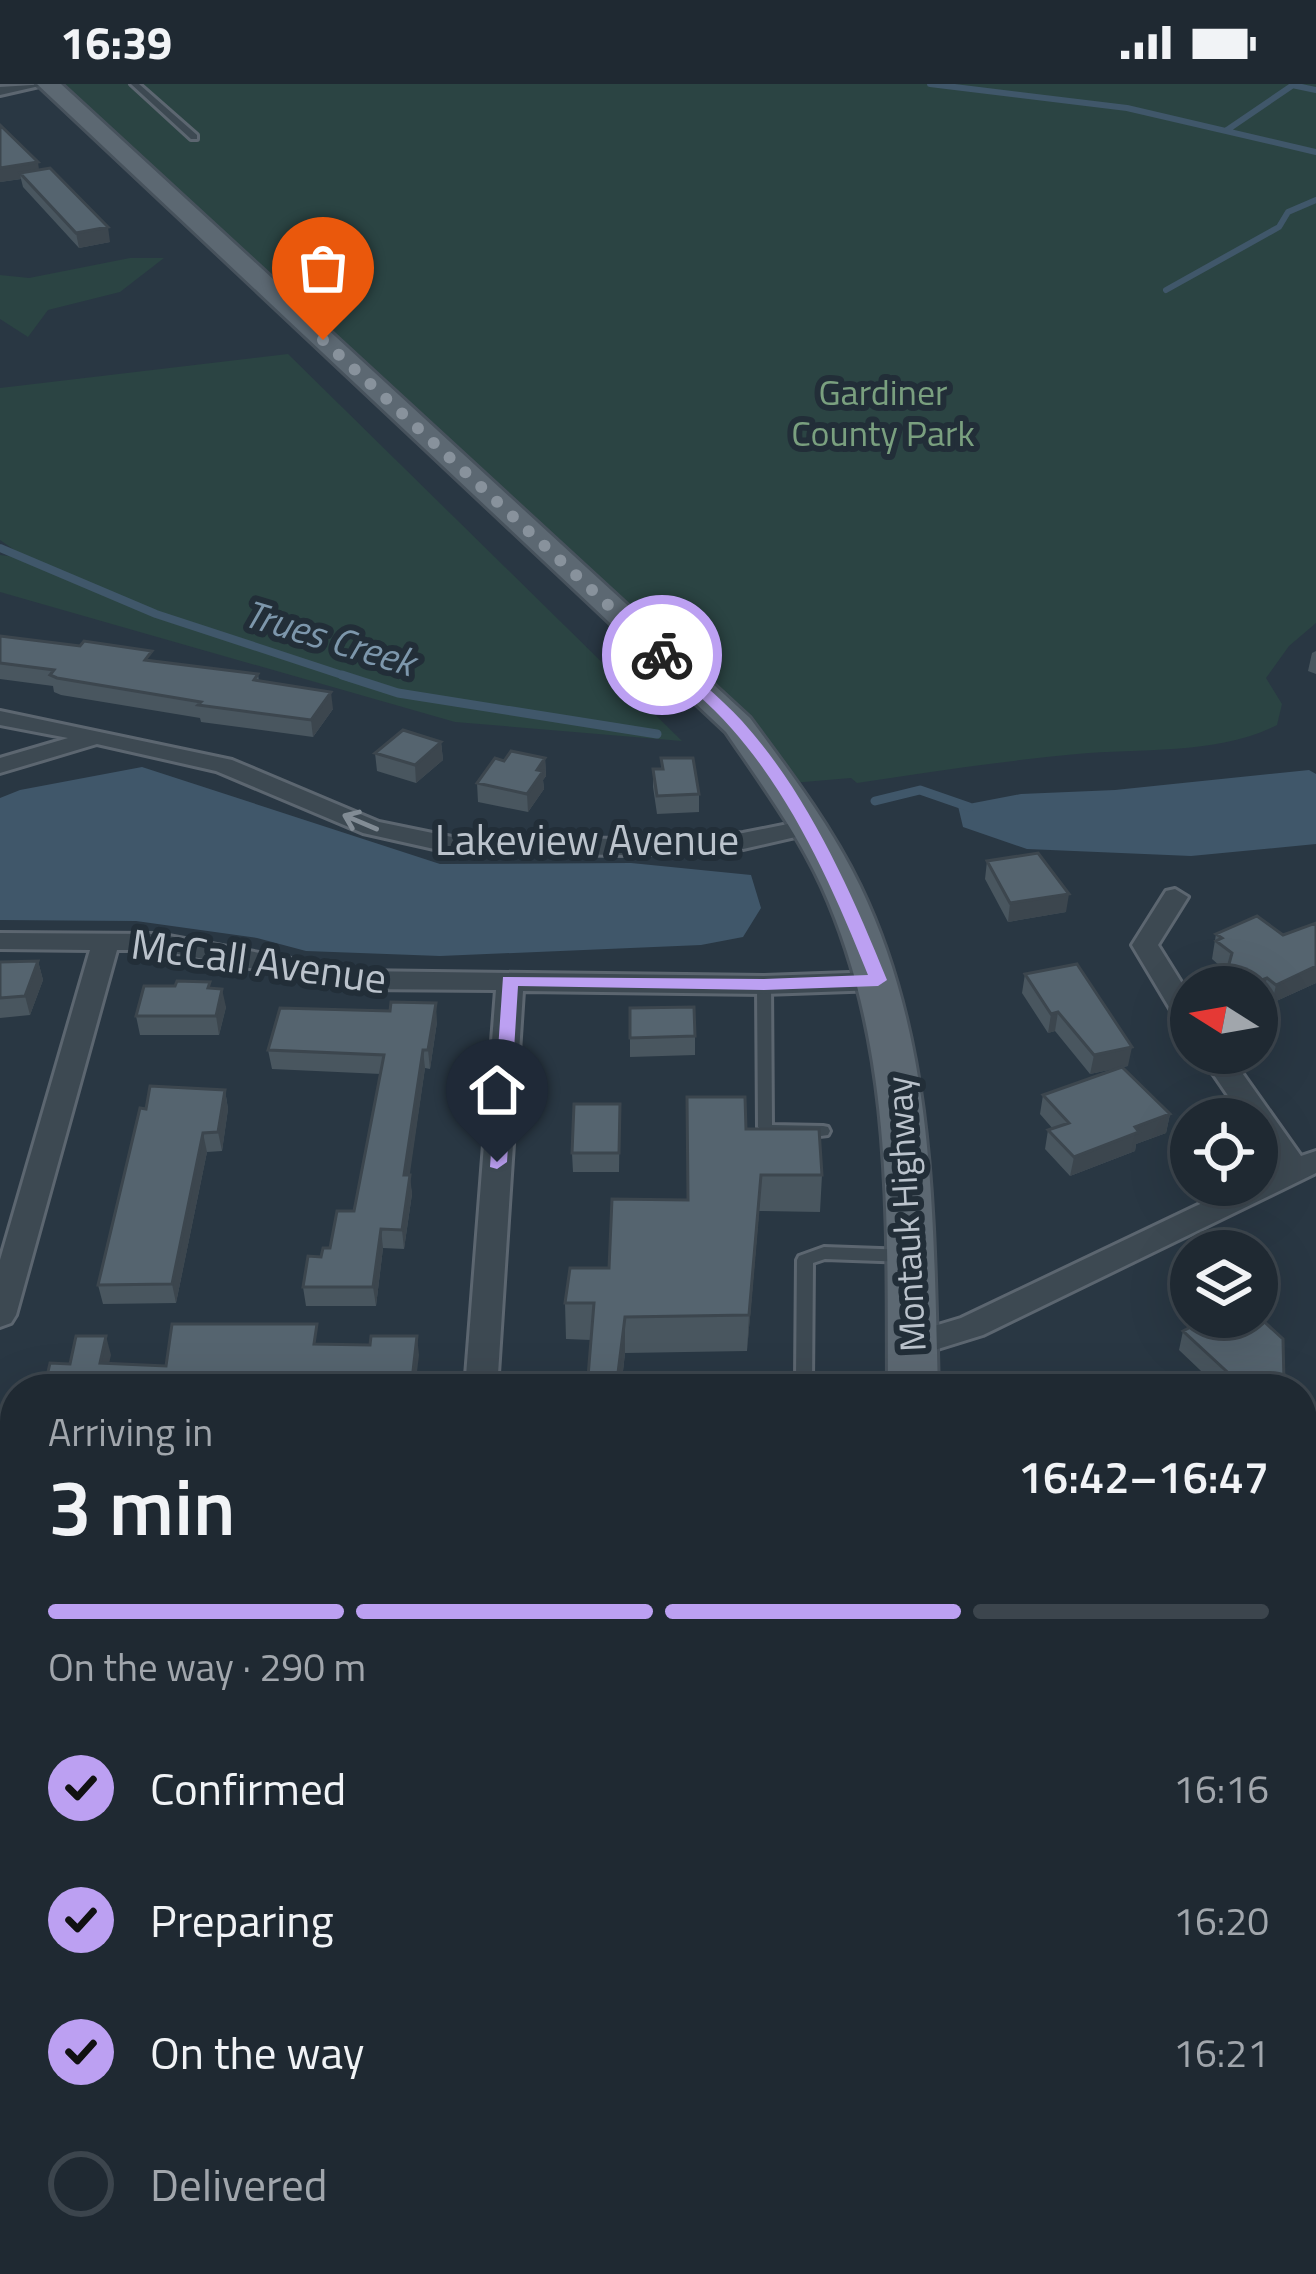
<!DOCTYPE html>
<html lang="en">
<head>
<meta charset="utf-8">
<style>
  body { margin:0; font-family:"Titillium Web",sans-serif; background:#27313a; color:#f1f3f6; height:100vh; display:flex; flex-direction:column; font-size:45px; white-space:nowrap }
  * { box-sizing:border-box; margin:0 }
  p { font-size:39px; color:#a1a6ac }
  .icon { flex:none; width:66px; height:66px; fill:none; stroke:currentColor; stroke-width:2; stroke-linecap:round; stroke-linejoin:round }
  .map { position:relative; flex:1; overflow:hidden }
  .side { position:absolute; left:0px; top:1290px; width:1317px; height:900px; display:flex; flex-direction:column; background:#1f2932; border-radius:48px 48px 0 0; box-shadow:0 12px 48px #0002,0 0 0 3px #3c454d }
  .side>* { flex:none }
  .needle { width:78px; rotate:281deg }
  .buttons { position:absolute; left:1170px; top:882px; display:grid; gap:24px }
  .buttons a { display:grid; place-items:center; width:108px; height:108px; border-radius:50%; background:#1f2932; box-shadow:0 12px 48px #0002,0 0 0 3px #3c454d; font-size:60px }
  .pin { position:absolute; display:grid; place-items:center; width:102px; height:102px; color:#fff; margin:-123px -51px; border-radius:50% 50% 50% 0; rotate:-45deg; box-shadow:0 0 12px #0007 }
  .pin .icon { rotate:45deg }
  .courier { position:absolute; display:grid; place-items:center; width:120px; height:120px; margin:-60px; border:9px solid #bca0f2; border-radius:50%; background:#fff; color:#222; box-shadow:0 3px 15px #0007 }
  .headline em { font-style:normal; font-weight:600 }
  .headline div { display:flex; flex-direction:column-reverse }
  .headline { display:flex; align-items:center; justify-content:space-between; height:204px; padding:0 48px }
  h1 { font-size:78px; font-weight:600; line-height:90px }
  .bar { display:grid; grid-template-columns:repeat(4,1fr); gap:18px 12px; align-content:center; height:144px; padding:0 48px }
  .bar i { height:15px; border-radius:9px; background:#3c454d }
  .bar .current { background:#bca0f2 }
  .bar p { grid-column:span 4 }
  ol { padding:0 48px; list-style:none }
  li { display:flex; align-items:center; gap:36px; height:132px }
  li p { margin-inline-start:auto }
  li .icon { padding:12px; border-radius:50%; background:#bca0f2; color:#111; stroke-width:4 }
  li:last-child { color:#a1a6ac }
  li i { width:66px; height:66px; border:6px solid #3c454d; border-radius:50% }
  .status { display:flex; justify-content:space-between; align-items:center; height:84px; padding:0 60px; background:#1f2932; direction:ltr }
  .status svg { height:33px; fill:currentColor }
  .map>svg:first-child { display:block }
  .green { fill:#2b4443 }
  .water { fill:#40576a }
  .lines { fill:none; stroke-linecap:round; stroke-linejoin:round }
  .stream-far2 { stroke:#40576a; stroke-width:6 }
  .stream-far1 { stroke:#40576a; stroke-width:8 }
  .stream { stroke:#40576a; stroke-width:9 }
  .service-casing { stroke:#5c6670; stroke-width:6 }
  .minor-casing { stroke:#5c6670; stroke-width:6 }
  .primary-casing { stroke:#47525c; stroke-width:6 }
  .service { fill:#3d4952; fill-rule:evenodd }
  .minor { fill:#3d4952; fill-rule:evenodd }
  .primary { fill:#5c6872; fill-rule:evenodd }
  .wall { fill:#49565f }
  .shaded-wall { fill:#3c464e }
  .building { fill:#55646f; stroke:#3c464e; stroke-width:3 }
  .oneway { stroke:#828c95 }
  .route { fill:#bca0f2 }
  .done { stroke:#88929c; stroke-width:12; stroke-dasharray:0 21.6 }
  .labels { text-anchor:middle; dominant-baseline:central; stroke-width:12; stroke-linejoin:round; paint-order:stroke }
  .far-park-label { font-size:36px; fill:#7aa07f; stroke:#222e38 }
  .far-street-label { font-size:36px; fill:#bbc3cc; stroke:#222e38 }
  .far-water-label { font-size:39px; font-style:italic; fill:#7d97ac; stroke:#222e38 }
  .street-label { font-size:42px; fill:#bbc3cc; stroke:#222e38 }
</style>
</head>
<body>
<div class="status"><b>16:39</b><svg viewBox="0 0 49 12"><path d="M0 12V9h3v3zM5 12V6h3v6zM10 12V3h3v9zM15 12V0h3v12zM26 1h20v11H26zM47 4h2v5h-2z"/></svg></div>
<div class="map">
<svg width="1316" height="2190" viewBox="0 0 1316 2190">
  <rect width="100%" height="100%" fill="#293743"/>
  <!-- green -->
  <path class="green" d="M48,0H1316V539L1289,562L1266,594L1282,620L1277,641C1218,671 1141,664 1077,670C1003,677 930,688 857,699L851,694L780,700L733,637Z
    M130,174H164L120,208L48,226L28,253L0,235V191L29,194Z
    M288,270L682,657L455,638L0,508V471L26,474L0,456V304Z"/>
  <!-- water -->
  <path class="water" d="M142,683L440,780L631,779L751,791L761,824L743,853L701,861L440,872L306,867L257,854L136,837L0,836V714L20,706Z
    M1309,686L1316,690V760L1191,772L1027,765L963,743L958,722L1021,710L1115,706Z"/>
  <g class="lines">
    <!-- stream-far2 -->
    <path class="stream-far2" d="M930,0L1127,24L1316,68
      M1292,1L1316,6
      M1227,46L1293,1
      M1166,206L1279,143L1288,128L1316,116"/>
    <!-- stream-far1 -->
    <path class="stream-far1" d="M0,464L156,530L351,594"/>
    <!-- stream -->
    <path class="stream" d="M342,591L398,609L657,650
      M875,717L920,706L969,723"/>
    <!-- service casing -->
    <g class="service-casing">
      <path id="service" d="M131,0H139L197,51V55H191Z
        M764,897L771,901L772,1041L823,1042L828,1043L830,1047L828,1051C806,1054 775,1057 758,1043L757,901Z
        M824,1163L908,1166L913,1168L916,1172L913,1176L908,1178L825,1175L813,1179L812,1298L808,1305H791L796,1297L797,1176L799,1172Z"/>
    </g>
    <!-- minor casing -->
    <g class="minor-casing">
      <path id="minor" d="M48,0L0,11V3Z
        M0,627L232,676L379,738L452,753L631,755L743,749L808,736L820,743L817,748L743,765L631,771L452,769L363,749L216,687L97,660L0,689V674L68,654L0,641Z
        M1175,805L1188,813L1158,861L1191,914V946L1181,943L1132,861L1166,807Z
        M0,849L158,850L356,887L764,892L878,888L892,897L878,906L764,910L523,907L497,1305H465L496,906L356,905L158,866H117L16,1231L11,1239L0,1243V1176L90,866L0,865Z
        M1199,969H1228L1301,1072L1316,1067V1089L983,1251L912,1273L901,1270L896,1261L901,1252L961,1234L1240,1101H1257V1093L1278,1083L1257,1053V1035H1244Z
        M0,1384H15V1412H0Z
        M321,2175H368L361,2190H315Z
        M455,2175H501L506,2190H460Z"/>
    </g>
    <!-- primary casing -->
    <g class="primary-casing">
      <path id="primary" d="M37,0H61L750,634C790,688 831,742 860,802C936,960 933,1134 938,1305H888C887,1135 894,962 822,803C797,748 760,698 726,648Z
        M899,2175H967V2190H899Z"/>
    </g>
    <!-- service -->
    <use href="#service" class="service"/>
    <!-- minor -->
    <use href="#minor" class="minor"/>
    <!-- primary -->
    <use href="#primary" class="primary"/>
  </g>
  <!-- wall -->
  <path class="wall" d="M0,41L39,86L110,158L79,164L23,103L21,95L0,98Z
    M0,552L153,577L258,590L259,597L333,625L313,653L201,638L200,634L61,611L54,608L53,602L0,595Z
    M1316,567V590L1308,587L1312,569Z
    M441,658L443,676L416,699L377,687L375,669Z
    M545,674L546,692L543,696L544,705L528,728L478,718L477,699L504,677Z
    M661,674L699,710V728L657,730L653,703V685H661Z
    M987,777L1066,828L1008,838L985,795Z
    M1316,839V899L1272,919L1262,912L1257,915V903H1224L1227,888L1212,875L1216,850L1283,851Z
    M38,877L43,896L30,931L0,934V878Z
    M1025,890L1128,982L1123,983L1170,1030L1166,1049L1136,1060L1135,1067L1070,1092L1045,1065L1048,1046L1053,1045L1040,1030L1043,1011L1118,984L1090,990L1055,947L1048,949L1022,909Z
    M211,904L226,923L219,951H140L136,932Z
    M630,924L695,952V971L630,973Z
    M390,927L437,938L430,985L425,984L409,1091L412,1110L404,1165L383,1164L376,1222H306L303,1203L321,1173L330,1164L354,1127L381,990L272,985L268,966Z
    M225,1006L228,1025L222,1067L207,1068L176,1219L103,1220L98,1201L146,1025Z
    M620,1020L619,1088H573L572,1069Z
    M746,1045L822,1091L820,1128L759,1127L747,1267L625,1269L621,1305H587L591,1256L566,1255L565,1219L609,1184L687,1116Z
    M1183,1247L1282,1305H1220L1179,1266Z
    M0,1459H15V1518H0Z
    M0,1971H8L15,1986V2078L0,2077Z
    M1181,2175H1288L1186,2186Z"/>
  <!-- shaded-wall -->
  <path class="shaded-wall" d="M38,78L40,93L20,89L21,95L0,98V84Z
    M108,143L110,158L79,164L76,149Z
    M331,608L333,625L313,653L311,636Z
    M441,658L443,676L416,699L415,681Z
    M545,674L546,692L543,696L544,705L528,728L527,710L537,686Z
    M1069,810L1066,828L1008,838L1010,819Z
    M38,877L43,896L30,931L25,912Z
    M1316,882V899L1272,919L1276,901Z
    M1267,894L1262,912L1257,915V903H1253L1254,899Z
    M222,905L226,923L219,951L216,932Z
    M436,919L437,938L430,985L428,966Z
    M1058,928L1055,947L1048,949L1051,930Z
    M1132,963L1128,982L1090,990L1094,971Z
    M423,966L425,984L407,1110L404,1091Z
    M225,1006L228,1025L222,1067L218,1048Z
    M1170,1030L1166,1049L1136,1060L1135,1067L1070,1092L1074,1073L1135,1043Z
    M203,1049L207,1068L176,1219L172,1200Z
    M410,1091L412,1110L404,1165L402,1146Z
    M761,1091L759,1127L747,1267L749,1231Z
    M381,1145L383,1164L376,1222L373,1203Z
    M625,1233V1269L621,1305H616Z
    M106,1252L111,1271L105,1297L100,1279Z
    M417,1252L419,1271L415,1305H411Z
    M1316,1625V1642L1302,1645V1629Z
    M8,1971L15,1986L10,2012L2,1996Z
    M250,2175H260L258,2190H248Z"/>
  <!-- building -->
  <path class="building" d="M0,41L38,78L0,84Z
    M50,84L108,143L76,149L20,89Z
    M0,552L80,562L84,557L152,567L145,576L258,590L254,596L331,608L311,636L198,621L201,618L57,594L50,591L54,586L0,579Z
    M403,646L441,658L415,681L375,669Z
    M511,667L545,674L537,686L543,687L527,710L477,699L495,674L504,677Z
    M661,674H693L699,710L657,712L653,685H663Z
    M1038,769L1069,810L1010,819L987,777Z
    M1257,832L1283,851L1316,839V882L1276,901L1267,894L1254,899L1244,892L1226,891L1232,869L1216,857L1222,854L1216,850Z
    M38,877L25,912L0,914V878Z
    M1077,880L1132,963L1094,971L1058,928L1051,930L1025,890Z
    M177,897L210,898L208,904L222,905L216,932H136L144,902H175Z
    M391,918L436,919L428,966H423L404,1091H410L402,1146L381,1145L373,1203H303L308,1172L321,1173L323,1164H330L337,1127H354L384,971L268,966L280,924L390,927Z
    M694,923L695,952L630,954V924Z
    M1122,983L1170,1030L1135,1043L1139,1048L1074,1073L1048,1046L1069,1039L1043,1011Z
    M150,1002L225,1006L218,1048L203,1049L172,1200L98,1201L140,1024L146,1025Z
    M687,1013H745L746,1045H819L822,1091H761L749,1231L625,1233L616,1305H587L594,1219H565L570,1184H609L612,1115L688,1116Z
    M574,1020H620L619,1069H572Z
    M1257,1231L1283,1255L1284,1297L1270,1305L1236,1296L1183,1247L1210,1233H1257Z
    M172,1240H317L314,1260L370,1261L371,1252H417L411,1305L306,1303V1305H262V1302L225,1305H44L50,1279L70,1280L76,1252H106L100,1279L166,1282Z
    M1132,1294L1142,1305H1107Z
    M0,1459H15V1500H0Z
    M1305,1577L1316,1596V1625L1302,1629V1578Z
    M0,1971H8L2,1996H15V2062L0,2061Z
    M131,2175H250L248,2190H128Z
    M1194,2175H1288L1296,2190H1176L1198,2182Z"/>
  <!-- one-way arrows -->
  <defs><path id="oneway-shaft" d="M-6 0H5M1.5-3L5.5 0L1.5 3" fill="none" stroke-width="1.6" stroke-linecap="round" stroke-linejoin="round" transform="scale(3)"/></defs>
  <use class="oneway" href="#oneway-shaft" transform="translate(360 738) rotate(-157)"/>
  <!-- route -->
  <path class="route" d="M656,568H667C692,591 719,612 742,637C808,710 851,807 887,896L878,902L764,906L518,902L507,1078L497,1085L490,1083L503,893L764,895L868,891C834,806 794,715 732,645C710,619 681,597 656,574Z"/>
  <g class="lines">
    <!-- done -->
    <path class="done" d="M323,256L662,571"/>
  </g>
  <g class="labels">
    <!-- far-park labels -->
    <g class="far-park-label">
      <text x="883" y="307">Gardiner<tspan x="883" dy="41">County Park</tspan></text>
    </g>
    <!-- far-street labels -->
    <g class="far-street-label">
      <text transform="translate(905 1130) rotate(-93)">Montauk Highway</text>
    </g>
    <!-- far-water labels -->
    <g class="far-water-label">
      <text transform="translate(330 553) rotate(17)">Trues Creek</text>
    </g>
    <!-- street labels -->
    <g class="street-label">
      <text x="587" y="755">Lakeview Avenue</text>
      <text transform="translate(259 876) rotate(8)">McCall Avenue</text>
    </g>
  </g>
</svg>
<div class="buttons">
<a><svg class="needle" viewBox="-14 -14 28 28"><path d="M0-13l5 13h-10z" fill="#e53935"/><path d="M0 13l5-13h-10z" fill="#a1a6ac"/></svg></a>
<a><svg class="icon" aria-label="locate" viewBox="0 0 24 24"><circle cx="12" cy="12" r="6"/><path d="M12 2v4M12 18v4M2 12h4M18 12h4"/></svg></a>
<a><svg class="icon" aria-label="layers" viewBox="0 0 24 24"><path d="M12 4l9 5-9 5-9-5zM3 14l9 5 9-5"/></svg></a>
</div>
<div class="pin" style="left:323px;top:256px;background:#ea580c"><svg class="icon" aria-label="bag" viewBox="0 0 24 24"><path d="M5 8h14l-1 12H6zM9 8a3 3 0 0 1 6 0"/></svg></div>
<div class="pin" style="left:497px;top:1078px;background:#1f2937"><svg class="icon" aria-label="home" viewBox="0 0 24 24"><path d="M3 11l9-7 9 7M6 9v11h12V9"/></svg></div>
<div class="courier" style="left:662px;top:571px"><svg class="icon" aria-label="bike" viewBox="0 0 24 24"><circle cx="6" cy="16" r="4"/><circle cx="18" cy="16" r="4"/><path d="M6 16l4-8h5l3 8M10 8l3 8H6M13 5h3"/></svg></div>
<section class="side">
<div class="headline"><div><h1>3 min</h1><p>Arriving in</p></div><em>16:42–16:47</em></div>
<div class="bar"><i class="current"></i><i class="current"></i><i class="current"></i><i></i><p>On the way · 290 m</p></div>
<ol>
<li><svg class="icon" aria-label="check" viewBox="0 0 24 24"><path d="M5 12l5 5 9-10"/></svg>Confirmed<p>16:16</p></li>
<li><svg class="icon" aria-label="check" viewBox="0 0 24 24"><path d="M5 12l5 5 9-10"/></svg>Preparing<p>16:20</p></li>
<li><svg class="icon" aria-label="check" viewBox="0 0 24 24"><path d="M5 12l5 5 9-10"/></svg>On the way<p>16:21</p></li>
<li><i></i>Delivered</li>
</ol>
</section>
</div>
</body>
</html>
